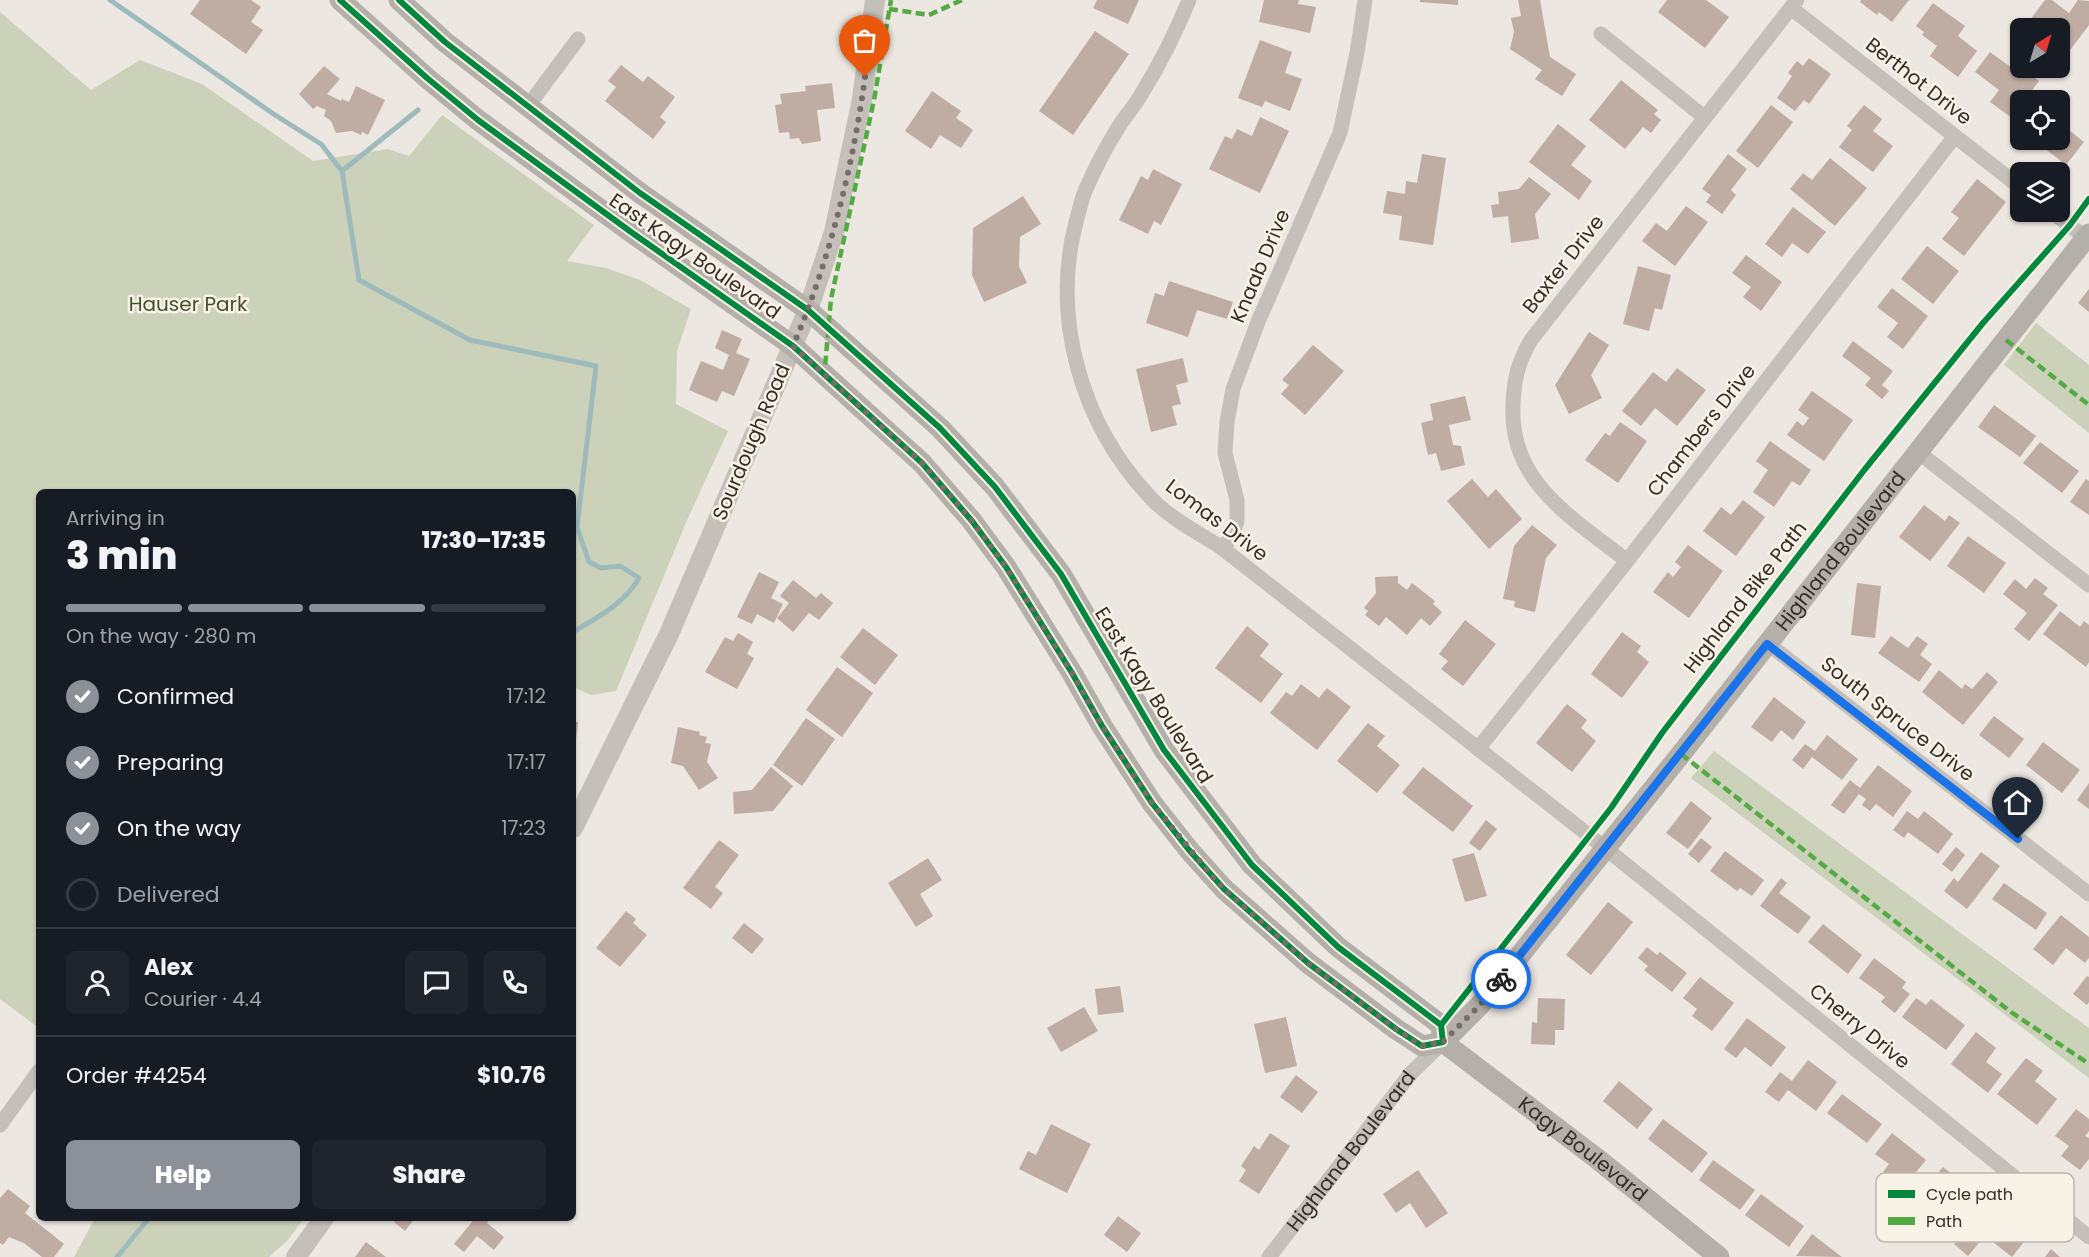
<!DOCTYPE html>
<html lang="en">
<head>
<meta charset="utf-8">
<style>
  body { margin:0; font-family:Poppins,sans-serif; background:#20242c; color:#f1f3f6; height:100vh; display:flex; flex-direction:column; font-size:22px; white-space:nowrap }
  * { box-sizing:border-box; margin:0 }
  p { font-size:20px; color:#9ea1a6 }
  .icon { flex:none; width:33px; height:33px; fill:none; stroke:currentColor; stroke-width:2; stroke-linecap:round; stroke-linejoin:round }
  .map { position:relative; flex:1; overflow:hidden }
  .side { position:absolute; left:36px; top:489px; width:540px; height:732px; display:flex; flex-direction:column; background:#171b24; border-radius:9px; box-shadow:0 2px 4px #0004 }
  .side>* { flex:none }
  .needle { width:39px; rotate:38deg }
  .tools { position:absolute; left:2010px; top:18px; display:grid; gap:12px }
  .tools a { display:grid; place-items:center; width:60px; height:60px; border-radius:9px; background:#171b24; box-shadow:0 2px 4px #0004; font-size:30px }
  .pin { position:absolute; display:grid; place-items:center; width:51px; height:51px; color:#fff; margin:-62px -26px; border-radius:50% 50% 50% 0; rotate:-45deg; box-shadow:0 0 6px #0007 }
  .pin .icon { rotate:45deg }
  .courier { position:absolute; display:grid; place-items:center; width:60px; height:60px; margin:-30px; border:4px solid #1a73e8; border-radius:50%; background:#fff; color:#222; box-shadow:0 2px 8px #0007 }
  .headline em { font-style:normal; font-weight:800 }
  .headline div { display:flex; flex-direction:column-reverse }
  .headline { display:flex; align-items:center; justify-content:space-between; height:102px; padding:0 30px }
  h1 { font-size:39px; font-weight:800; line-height:45px }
  .bar { display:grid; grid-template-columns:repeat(4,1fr); gap:9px 6px; align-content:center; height:72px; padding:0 30px }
  .bar i { height:8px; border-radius:4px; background:#363941 }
  .bar .on { background:#8c9099 }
  .bar p { grid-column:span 4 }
  .line { display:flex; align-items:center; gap:15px; padding:0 30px; border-top:2px solid #363941 }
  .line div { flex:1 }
  .round { display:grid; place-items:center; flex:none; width:63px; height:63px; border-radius:9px; background:#20242c }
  ol { padding:0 30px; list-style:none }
  li { display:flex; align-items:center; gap:18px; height:66px }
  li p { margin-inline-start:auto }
  li .icon { padding:6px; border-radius:50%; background:#8c9099; color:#fff; stroke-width:4 }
  li:last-child { color:#9ea1a6 }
  li i { width:33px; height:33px; border:3px solid #363941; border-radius:50% }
  .action { display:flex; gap:12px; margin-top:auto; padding:12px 30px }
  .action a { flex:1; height:69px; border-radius:9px; background:#8c9099; color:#fff; font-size:24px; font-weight:800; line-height:69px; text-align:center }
  .action a+a { background:#20242c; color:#f1f3f6 }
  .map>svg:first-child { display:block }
  .green { fill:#ccd1ba }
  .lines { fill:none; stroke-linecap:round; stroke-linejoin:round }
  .stream { stroke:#9dbbbc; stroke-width:5 }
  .building { fill:#bfaca2 }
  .minor { stroke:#c4bfb9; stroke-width:15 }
  .tertiary { stroke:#c4bfb9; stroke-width:20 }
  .secondary { stroke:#b5afaa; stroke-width:21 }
  .quiet { stroke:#54ab44; stroke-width:4.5; stroke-dasharray:9 4.5; stroke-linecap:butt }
  .cycleway-casing { stroke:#f9f2e7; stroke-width:10 }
  .cycleway { stroke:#00873e; stroke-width:6 }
  .done { stroke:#756e68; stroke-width:6; stroke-dasharray:0 10.8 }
  .route { stroke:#1a73e8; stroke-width:8 }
  .labels { text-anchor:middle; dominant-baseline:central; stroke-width:5; stroke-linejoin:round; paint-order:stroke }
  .street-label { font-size:20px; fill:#352d27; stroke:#f9f2e7 }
  .park-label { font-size:20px; fill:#42532c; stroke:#f9f2e7 }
  .key { fill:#f9f2e7; stroke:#beb7ad; stroke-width:1.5 }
  .key-label { font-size:16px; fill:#352d27 }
</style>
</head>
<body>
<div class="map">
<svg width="2089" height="1257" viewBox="0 0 2089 1257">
  <rect width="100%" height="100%" fill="#ece7e0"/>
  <!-- green -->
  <path class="green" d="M0,12L91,90L140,60L202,84L313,161L388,149L409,156L442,115L594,225L567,261L606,268L640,280L691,309L677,351L676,404L728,431L688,518L616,691L591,695L573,687V492H39V1028L0,999Z
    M2036,323L2089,365V433L2004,365Z
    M1714,751L2089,1028V1078L1691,778Z
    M95,1218H304L288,1240L269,1257H74Z"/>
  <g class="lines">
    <!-- stream -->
    <path class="stream" d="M110,0L275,115L321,144L342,171L359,280L470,340L596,366L577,527L589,562L601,568L620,566L639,578C623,605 599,616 573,632
      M342,171L418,110
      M117,1257L149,1218"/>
  </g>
  <!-- building -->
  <path class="building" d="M200,0H251L261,7L251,22L263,30L246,54L190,14Z
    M1097,0H1139L1128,24L1093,8Z
    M1264,0H1299L1298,4L1316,7L1310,33L1259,22Z
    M1420,0H1458V5L1420,2Z
    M1518,0H1540L1550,57L1576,74L1562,96L1535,79L1542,70L1510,49L1514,32L1511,18L1521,16Z
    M1667,0H1706L1729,17L1705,48L1658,12Z
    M1861,0H1909L1892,22L1879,12L1877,15L1860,2Z
    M2045,0H2052L2069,13L2078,0L2089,1V25L2070,50L2060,42V28H2041L2030,20Z
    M1933,3L1965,26L1958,36L1977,51L1958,77L1930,56L1937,46L1922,35L1924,32L1916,26Z
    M1095,31L1129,54L1073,135L1039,111Z
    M1260,40L1292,52L1285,73L1302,79L1290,111L1265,101L1262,107L1238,98Z
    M1990,52L2016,71L2021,68L2039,81L2025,100H2020V107L2012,118L1990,102L1999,90L1975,72Z
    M1809,58L1831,74L1809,104L1804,100L1795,111L1777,98L1792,76L1788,73L1797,61L1803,66Z
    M621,65L643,82L648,76L675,97L660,117L666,122L653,139L605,101L616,87L608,81Z
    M324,66L340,79L327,94L341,101L342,99L349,102L356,86L385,100L368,135L362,132L361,135L352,131L336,133L331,121L324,116L326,110L317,106L313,109L299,94Z
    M1621,80L1658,110L1654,114L1661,120L1651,133L1643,127L1625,149L1589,120Z
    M832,83L835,108L817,110L821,141L802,144L799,138L790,139L789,132L779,133L775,105L782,104L780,94L806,91L805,86Z
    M932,91L961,111L956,118L973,130L961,148L940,135L931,149L905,131Z
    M1771,105L1793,122L1758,168L1736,151Z
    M1864,105L1882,119L1873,131L1893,146L1873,172L1839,147L1852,130L1847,126Z
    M1260,117L1289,131L1260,193L1209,169L1225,136L1232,139L1237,129L1252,136Z
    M2060,123L2084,142L2066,165L2039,144L2042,140H2060Z
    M1558,124L1586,146L1571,165L1592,181L1579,200L1529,162Z
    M1422,154L1446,158L1433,245L1399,240L1402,216L1383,213L1387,191L1405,194L1406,181L1417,183Z
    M1728,154L1747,169L1731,190L1736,195L1722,214L1706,202L1711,195L1702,189Z
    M1830,158L1867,188L1835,226L1790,189L1803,173L1812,180Z
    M1153,169L1182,184L1161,225L1154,221L1148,234L1119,220L1141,176L1148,180Z
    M1529,177L1551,194L1535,214L1539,239L1511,243L1508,216L1493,218L1491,205L1499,204L1498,192L1519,189Z
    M1977,179L2006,202L1964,256L1942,239L1959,218L1951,212Z
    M1023,196L1041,224L1020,237L1019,266L1027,283L984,302L972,275L973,228Z
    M1686,206L1708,222L1675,266L1642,241L1656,223L1667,231Z
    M1793,207L1826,232L1808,254L1792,243L1782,257L1765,244Z
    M1927,246L1959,271L1933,304L1901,279Z
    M1746,255L1782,282L1761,311L1743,297L1751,287L1732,273Z
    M1638,266L1671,275L1662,310L1655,308L1649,331L1623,324Z
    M1169,281L1233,302L1227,319L1197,310L1188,337L1146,323L1155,293L1164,296Z
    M1892,288L1928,316L1903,349L1887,337L1898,323L1877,307Z
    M2089,289V312L2078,303Z
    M722,330L742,339L736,353L750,359L734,396L722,391L717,402L689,390L701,361L723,370L729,355L715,348Z
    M1589,332L1609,345L1591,375L1602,398L1569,414L1555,385Z
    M1853,341L1893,371L1882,385L1889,391L1882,399L1865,385L1871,378L1842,356Z
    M1313,345L1344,371L1305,415L1281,394L1289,385L1282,380Z
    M1183,358L1188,382L1176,385L1181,404L1172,406L1177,425L1151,432L1136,369Z
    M1677,368L1706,390L1677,426L1655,408L1641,426L1622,411L1653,372L1666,382Z
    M1812,391L1853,420L1824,461L1787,435L1797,421L1803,426L1809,418L1798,410Z
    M1465,396L1471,420L1449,425L1453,445L1461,446L1465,465L1441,471L1436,453L1428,455L1421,423L1433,420L1430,404Z
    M1994,405L2036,436L2020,457L1978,427Z
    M1620,422L1647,441L1618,483L1585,460L1605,433L1610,436Z
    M1770,441L1811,470L1800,486L1792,481L1774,507L1753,492L1768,470L1756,461Z
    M2040,442L2079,471L2062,493L2023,463Z
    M1472,479L1488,497L1496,489L1522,519L1489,549L1447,501Z
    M2086,479L2089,481V515L2070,502Z
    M1743,500L1765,517L1736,556L1703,531L1721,507L1731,515Z
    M1924,505L1945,521L1949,515L1960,523L1930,561L1899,537Z
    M1532,525L1557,545L1546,558L1535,612L1514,607L1515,601L1503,599L1514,546Z
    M1968,536L2006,563L1984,593L1947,566Z
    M1688,545L1723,571L1689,618L1653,592L1668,572L1673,577L1681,567L1675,562Z
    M759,572L779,582L771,598L783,604L774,623L757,614L752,624L737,617Z
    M1398,576V583L1407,590L1412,583L1435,601L1433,604L1442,612L1430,626L1421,618L1407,635L1386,617L1379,626L1365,615L1368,611L1364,608L1376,593L1375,577Z
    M2035,578L2048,588L2043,594L2058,605L2029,641L2014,629L2027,613L2003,594L2015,579L2026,589Z
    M793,580L816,598L821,593L833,603L819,620L809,613L793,632L777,618L789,603L780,596Z
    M1857,583L1881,586L1875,638L1851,635Z
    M2060,611L2080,627L2084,621L2089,625V662L2086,667L2043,634Z
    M1465,620L1496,644L1463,686L1441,669L1448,661L1439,654Z
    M1247,626L1269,644L1260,656L1283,674L1261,703L1215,668Z
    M863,628L898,655L875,685L840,657Z
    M1622,632L1641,646L1637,652L1649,662L1622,698L1591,674Z
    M738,633L753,642L747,654L754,658L737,689L705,672L725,637L733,641Z
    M1891,636L1908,648L1917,636L1928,644L1920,655L1932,664L1919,682L1878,653Z
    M837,667L873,693L842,737L806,710Z
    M1939,670L1962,689L1965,684L1972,689L1987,672L1998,682L1963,725L1922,692Z
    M1301,684L1319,698L1327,688L1351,707L1317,750L1270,713L1286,692L1292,696Z
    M1774,697L1806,722L1793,740L1781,730L1772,742L1751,727Z
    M1567,704L1587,720L1581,728L1596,741L1572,772L1536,743Z
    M1994,716L2024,739L2009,758L1979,735Z
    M806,718L835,739L802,786L773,765Z
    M573,722H578L576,740H573Z
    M1368,723L1385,736L1377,746L1400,765L1377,793L1337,761Z
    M678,727L700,732L699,735L707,737L705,743L711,744L707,762L718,778L699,790L683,766L671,763Z
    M1827,735L1858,759L1842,780L1812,757L1803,769L1792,760L1805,744L1815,751Z
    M2043,742L2080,770L2062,793L2026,765Z
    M1878,765L1912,791L1893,817L1876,804L1870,811L1862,805L1866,799L1859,794L1844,814L1831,805L1850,780L1860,788Z
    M771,767L793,786L773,811L734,814L733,792L752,790Z
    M1423,767L1473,806L1453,832L1402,793Z
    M2089,783V809L2077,800Z
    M1691,801L1712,818L1688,849L1666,833Z
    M1907,811L1918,819L1924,811L1953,834L1938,854L1908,832L1904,838L1893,830Z
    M1486,820L1497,829L1480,851L1469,843Z
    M1701,838L1712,847L1699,863L1688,854Z
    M719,840L739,855L715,887L723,893L711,909L683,888Z
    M1956,847L1965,855L1952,872L1942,864Z
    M1725,851L1764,880L1752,896L1740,888L1737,891L1710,871Z
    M1981,852L2000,866L1967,909L1944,891L1954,878L1958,882Z
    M1474,853L1487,896L1465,902L1452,859Z
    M928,858L942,880L920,894L933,916L916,927L888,883Z
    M1781,878L1787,883L1779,893L1811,917L1798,934L1760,906Z
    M2004,883L2047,913L2036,930L1992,899Z
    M1608,902L1633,922L1591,975L1566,955Z
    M626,911L636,919L633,923L647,935L620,967L596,948Z
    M2061,915L2089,937V958L2085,963L2066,948L2053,965L2033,949Z
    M744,923L764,939L752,954L732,938Z
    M1823,924L1862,955L1848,974L1808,942Z
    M1647,947L1657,955L1660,952L1687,973L1672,992L1644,970L1648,966L1638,958Z
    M1874,958L1906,982L1902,988L1910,994L1895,1013L1881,1002L1885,997L1859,978Z
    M2087,976L2089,977V1002L2087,1005L2073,994Z
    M1700,977L1734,1003L1712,1031L1692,1016L1697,1009L1683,998Z
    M1120,986L1124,1012L1098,1015L1095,989Z
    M1538,998L1565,999L1564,1030H1555V1045L1531,1044L1532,1022L1537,1023Z
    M1916,998L1926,1005L1931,999L1965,1025L1946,1050L1902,1017Z
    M1084,1007L1098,1031L1061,1052L1047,1028Z
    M1286,1017L1297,1066L1265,1073L1254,1024Z
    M1747,1018L1786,1047L1771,1067L1745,1047L1736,1058L1724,1049Z
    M1976,1032L1996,1048L1986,1062L2002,1074L1988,1093L1951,1064Z
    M2026,1058L2043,1071L2035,1081L2057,1099L2037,1125L1997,1094Z
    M1808,1060L1837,1082L1816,1111L1788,1090L1779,1102L1765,1092L1780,1072L1792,1081Z
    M1296,1075L1318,1092L1302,1113L1280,1097Z
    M1619,1081L1653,1109L1637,1129L1603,1101Z
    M1842,1094L1882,1124L1867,1143L1827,1113Z
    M2076,1109L2089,1119V1131L2085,1136L2089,1138V1159L2080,1170L2061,1156L2069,1146L2055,1136Z
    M1663,1119L1708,1153L1692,1173L1648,1139Z
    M1051,1124L1091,1144L1067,1193L1019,1169L1028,1151L1036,1155Z
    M1270,1133L1290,1146L1259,1194L1239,1181L1246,1170L1241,1166L1254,1146L1259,1150Z
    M1892,1133L1926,1160L1903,1188L1883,1172L1889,1164L1875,1154Z
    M1713,1160L1755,1190L1740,1210L1699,1180Z
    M1943,1167L1976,1193L1955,1221L1935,1205L1943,1196L1929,1184Z
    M1418,1170L1448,1213L1426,1228L1410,1203L1396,1213L1383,1194Z
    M8,1189L30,1206L25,1213L64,1244L54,1257H42L24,1243L9,1237L3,1245L0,1243V1198Z
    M1761,1194L1804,1226L1789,1247L1745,1215Z
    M1999,1215L2027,1238L2012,1257L1984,1235Z
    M1118,1216L1141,1233L1127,1252L1104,1235Z
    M397,1218H415L405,1231L394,1222Z
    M475,1218H491L487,1223L504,1237L494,1250L477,1236L464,1252L454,1244Z
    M1967,1227L1982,1239L1968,1256L1954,1244Z
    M1812,1234L1842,1257L1796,1256Z
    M366,1242L386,1257H355Z
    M2051,1249L2060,1257H2045Z"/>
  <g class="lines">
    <!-- minor -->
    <g class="minor">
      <path d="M1189,0C1176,32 1160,64 1142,93C1136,104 1128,113 1121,123C1107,145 1095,168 1085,191C1081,201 1079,212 1076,222C1051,318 1081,423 1149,496C1169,518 1197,532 1222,548L1605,848L2089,1237"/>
      <path d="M1791,8L2020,187"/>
      <path d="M1601,34L1704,117"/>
      <path d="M528,106L578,39"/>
      <path d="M2052,212L2089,240"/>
      <path d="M1918,452L2089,585"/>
      <path d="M1222,548L1231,538L1237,521V500L1225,453L1227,422L1233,389L1258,322L1340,133L1357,53L1365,0"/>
      <path d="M1627,561C1573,518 1509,483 1513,405C1514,379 1518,362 1531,340L1797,0"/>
      <path d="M1767,643L2089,894"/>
      <path d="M1478,749L1627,561L1955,136"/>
      <path d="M0,1125L39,1071"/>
      <path id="s1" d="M1269,1257L1411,1073L1443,1042"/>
    </g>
    <!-- tertiary -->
    <path class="tertiary" d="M573,828L669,634L808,310L834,232L847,170L862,99L875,0
      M296,1257L324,1218"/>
    <!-- secondary -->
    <g class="secondary">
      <path d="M340,0L427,78L478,120L631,232L793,346L922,463L972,521L1006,567L1072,673L1102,726L1152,803L1189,850L1224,889L1308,963L1396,1029L1422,1046L1443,1042"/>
      <path d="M399,0L445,42L640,193L808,310L940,428L995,487L1061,574L1164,750L1252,865L1338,947L1441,1025L1443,1042"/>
      <path id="s2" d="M1443,1042L1480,1005L1681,754L2089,234"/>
      <path id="s3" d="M1443,1042L1595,1157L1719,1257"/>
    </g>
    <!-- quiet -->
    <path class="quiet" d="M889,9L929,15L962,0
      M2006,340L2089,405
      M824,378L831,299L874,100L891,0
      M1681,754L2011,1012L2089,1064"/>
    <!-- cycleway casing -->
    <g class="cycleway-casing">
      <path id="cycleway" d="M340,0L427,78L478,120L631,232L793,346L922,463L972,521L1006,567L1072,673L1102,726L1152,803L1189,850L1224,889L1308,963L1396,1029L1422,1046L1443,1042L1441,1025L1338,947L1252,865L1164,750L1061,574L995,487L940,428L808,310L640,193L445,42L399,0
        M1441,1025L1611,808L1662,733L1865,469L1983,323L2070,225L2089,199"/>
    </g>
    <!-- cycleway -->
    <use href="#cycleway" class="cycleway"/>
  </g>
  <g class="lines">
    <!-- done -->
    <path class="done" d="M865,77C853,167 829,262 793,346L922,463L972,521L1006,567L1072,673L1102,726L1152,803L1212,876L1224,889L1308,963L1396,1029L1422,1046L1443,1042L1480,1005L1501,979"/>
    <!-- route -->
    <path class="route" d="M1501,979L1767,644L2018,839"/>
  </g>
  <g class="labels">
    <!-- street labels -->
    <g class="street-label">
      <text transform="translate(1919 81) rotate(38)">Berthot Drive</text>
      <text transform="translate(695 256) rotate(35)">East Kagy Boulevard</text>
      <text transform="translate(1563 264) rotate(-52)">Baxter Drive</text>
      <text transform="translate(1260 266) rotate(-67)">Knaab Drive</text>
      <text transform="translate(1701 430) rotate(-52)">Chambers Drive</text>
      <text transform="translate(751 442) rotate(-67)">Sourdough Road</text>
      <text transform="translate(1217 520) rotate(37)">Lomas Drive</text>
      <text stroke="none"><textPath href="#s2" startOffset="632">Highland Boulevard</textPath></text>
      <text transform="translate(1745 597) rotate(-52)">Highland Bike Path</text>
      <text transform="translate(1154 695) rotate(58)">East Kagy Boulevard</text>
      <text transform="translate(1898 719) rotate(38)">South Spruce Drive</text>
      <text transform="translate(1860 1026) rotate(39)">Cherry Drive</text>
      <text stroke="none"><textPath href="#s3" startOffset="176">Kagy Boulevard</textPath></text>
      <text stroke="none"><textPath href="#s1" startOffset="134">Highland Boulevard</textPath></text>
    </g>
    <!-- park labels -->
    <g class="park-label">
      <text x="188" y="304">Hauser Park</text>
    </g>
  </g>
  <!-- legend -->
  <rect x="1876" y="1173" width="198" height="69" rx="9" class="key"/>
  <rect x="1888" y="1190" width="27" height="8" fill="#00873e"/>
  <rect x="1888" y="1217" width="27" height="8" fill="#54ab44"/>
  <g class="key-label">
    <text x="1926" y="1200">Cycle path</text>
    <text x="1926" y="1227">Path</text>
  </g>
</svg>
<div class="tools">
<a><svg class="needle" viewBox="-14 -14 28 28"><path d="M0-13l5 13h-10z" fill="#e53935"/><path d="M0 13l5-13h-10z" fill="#9ea1a6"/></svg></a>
<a><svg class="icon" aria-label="locate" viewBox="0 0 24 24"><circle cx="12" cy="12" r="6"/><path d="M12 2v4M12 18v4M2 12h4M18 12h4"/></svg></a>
<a><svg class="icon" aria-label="layers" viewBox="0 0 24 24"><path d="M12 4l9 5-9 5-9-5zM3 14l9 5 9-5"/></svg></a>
</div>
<div class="pin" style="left:865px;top:77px;background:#ea580c"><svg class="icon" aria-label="bag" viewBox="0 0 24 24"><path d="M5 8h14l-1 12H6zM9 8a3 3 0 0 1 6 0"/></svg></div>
<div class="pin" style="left:2018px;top:839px;background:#1f2937"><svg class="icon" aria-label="home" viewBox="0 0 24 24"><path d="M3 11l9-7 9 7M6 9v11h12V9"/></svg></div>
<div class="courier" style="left:1501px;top:979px"><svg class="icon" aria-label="bike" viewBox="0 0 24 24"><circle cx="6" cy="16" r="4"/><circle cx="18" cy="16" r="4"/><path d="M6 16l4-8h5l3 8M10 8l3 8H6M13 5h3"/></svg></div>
<section class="side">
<div class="headline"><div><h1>3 min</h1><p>Arriving in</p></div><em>17:30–17:35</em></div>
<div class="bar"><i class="on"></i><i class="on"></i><i class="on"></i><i></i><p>On the way · 280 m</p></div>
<ol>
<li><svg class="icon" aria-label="check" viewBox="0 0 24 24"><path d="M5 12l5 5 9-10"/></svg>Confirmed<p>17:12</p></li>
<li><svg class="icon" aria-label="check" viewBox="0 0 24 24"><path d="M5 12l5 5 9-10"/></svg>Preparing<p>17:17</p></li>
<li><svg class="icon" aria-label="check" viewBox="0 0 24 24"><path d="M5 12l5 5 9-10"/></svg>On the way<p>17:23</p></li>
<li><i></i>Delivered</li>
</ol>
<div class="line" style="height:108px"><a class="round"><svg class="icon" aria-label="person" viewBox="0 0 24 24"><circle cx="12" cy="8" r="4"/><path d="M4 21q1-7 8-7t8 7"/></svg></a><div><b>Alex</b><p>Courier · 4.4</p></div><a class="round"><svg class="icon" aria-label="chat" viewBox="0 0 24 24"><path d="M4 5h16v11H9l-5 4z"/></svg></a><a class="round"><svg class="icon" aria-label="phone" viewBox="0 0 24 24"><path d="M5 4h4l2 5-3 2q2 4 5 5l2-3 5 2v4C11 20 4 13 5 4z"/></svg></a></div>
<div class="line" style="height:78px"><div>Order #4254</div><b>$10.76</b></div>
<div class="action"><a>Help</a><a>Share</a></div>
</section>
</div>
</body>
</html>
